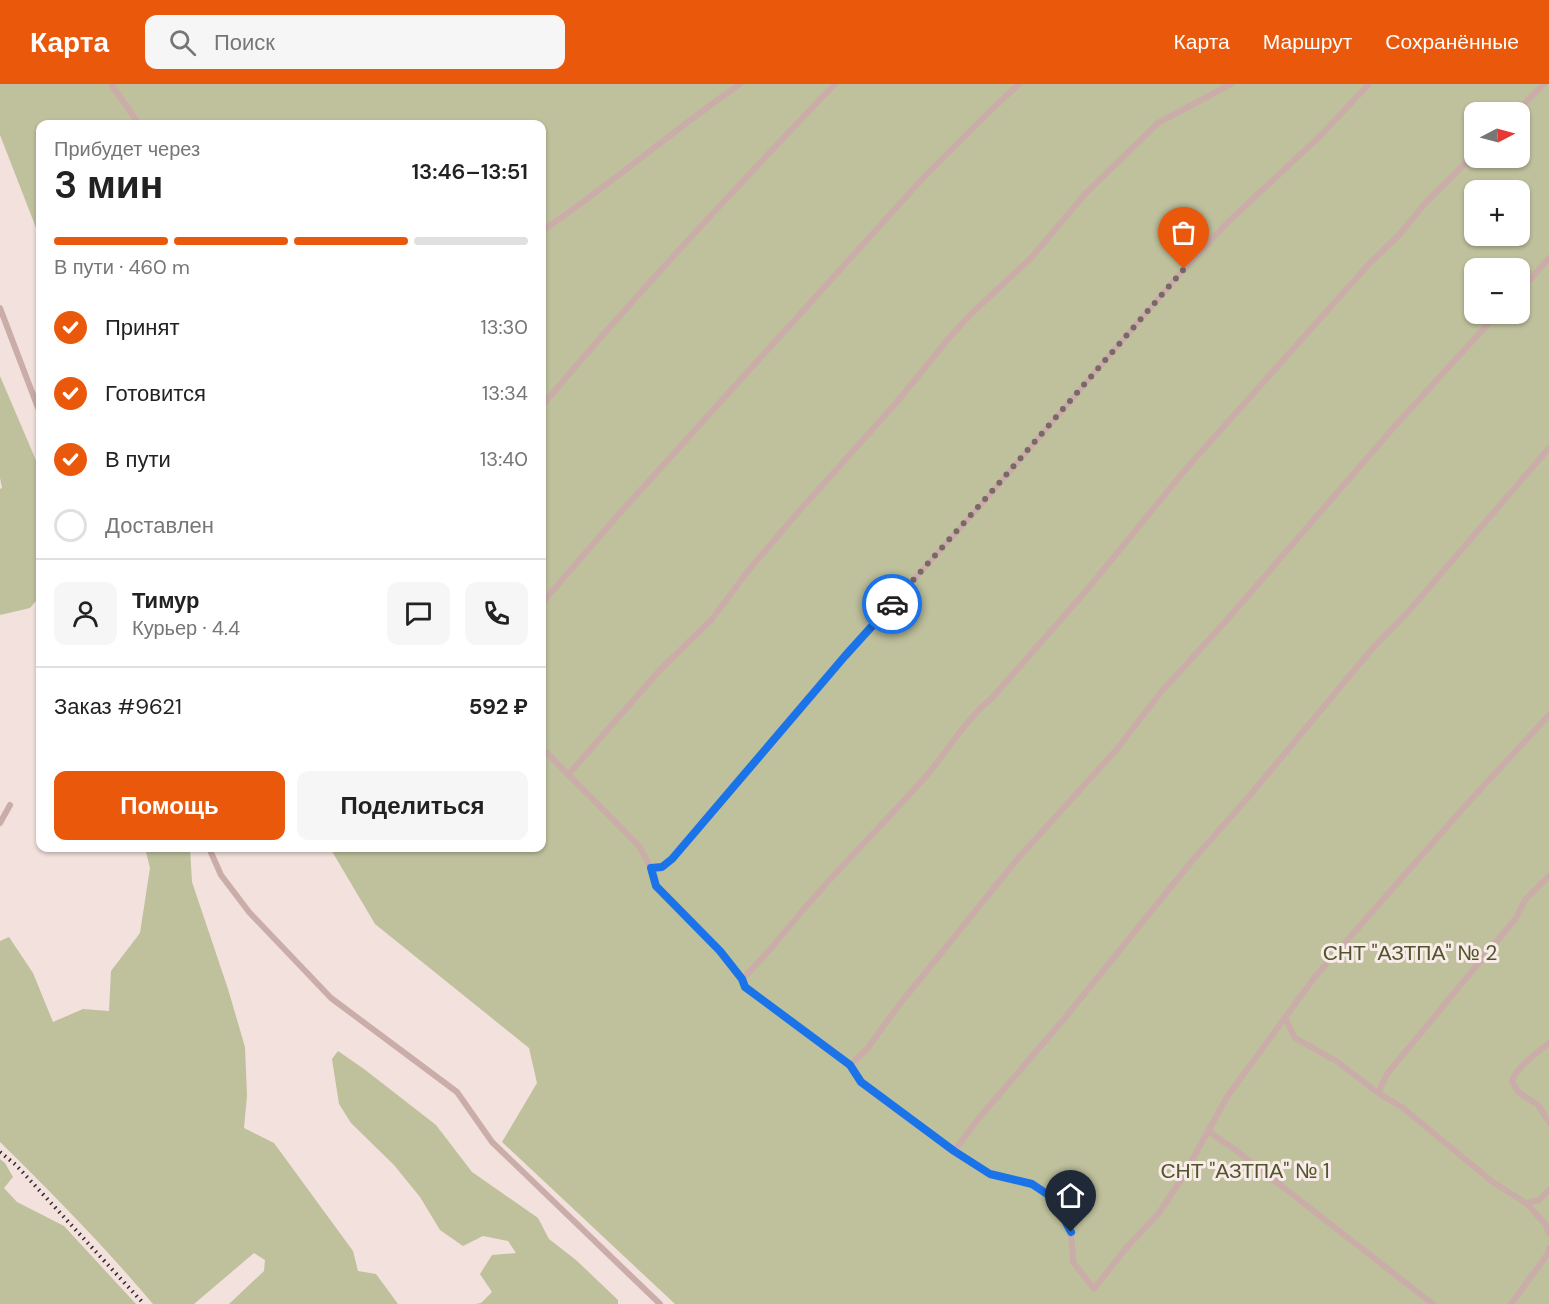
<!DOCTYPE html>
<html lang="ru">
<head>
<meta charset="utf-8">
<style>
  body { margin:0; font-family:"DM Sans",sans-serif; background:#f6f6f6; color:#222; height:100vh; display:flex; flex-direction:column; font-size:22px; white-space:nowrap }
  * { box-sizing:border-box; margin:0 }
  p { font-size:20px; color:#767676 }
  .icon { flex:none; width:33px; height:33px; fill:none; stroke:currentColor; stroke-width:2; stroke-linecap:round; stroke-linejoin:round }
  .map { position:relative; flex:1; overflow:hidden }
  .side { position:absolute; left:36px; top:36px; width:510px; height:732px; display:flex; flex-direction:column; background:#fff; border-radius:12px; box-shadow:0 2px 4px #0004 }
  .side>* { flex:none }
  .needle { width:39px; rotate:84deg }
  .tools { position:absolute; left:1464px; top:18px; display:grid; gap:12px }
  .tools a { display:grid; place-items:center; width:66px; height:66px; border-radius:12px; background:#fff; box-shadow:0 2px 4px #0004; font-size:30px }
  .pin { position:absolute; display:grid; place-items:center; width:51px; height:51px; color:#fff; margin:-62px -26px; border-radius:50% 50% 50% 0; rotate:-45deg; box-shadow:0 0 6px #0007 }
  .pin .icon { rotate:45deg }
  .courier { position:absolute; display:grid; place-items:center; width:60px; height:60px; margin:-30px; border:4px solid #1a73e8; border-radius:50%; background:#fff; color:#222; box-shadow:0 2px 8px #0007 }
  .headline em { font-style:normal; font-weight:600 }
  .headline div { display:flex; flex-direction:column-reverse }
  .headline { display:flex; align-items:center; justify-content:space-between; height:102px; padding:0 18px }
  h1 { font-size:39px; font-weight:600; line-height:45px }
  .bar { display:grid; grid-template-columns:repeat(4,1fr); gap:9px 6px; align-content:center; height:72px; padding:0 18px }
  .bar i { height:8px; border-radius:4px; background:#e0e0e0 }
  .bar .selected { background:#ea580c }
  .bar p { grid-column:span 4 }
  .line { display:flex; align-items:center; gap:15px; padding:0 18px; border-top:2px solid #e0e0e0 }
  .line div { flex:1 }
  .round { display:grid; place-items:center; flex:none; width:63px; height:63px; border-radius:12px; background:#f6f6f6 }
  ol { padding:0 18px; list-style:none }
  li { display:flex; align-items:center; gap:18px; height:66px }
  li p { margin-inline-start:auto }
  li .icon { padding:6px; border-radius:50%; background:#ea580c; color:#fff; stroke-width:4 }
  li:last-child { color:#767676 }
  li i { width:33px; height:33px; border:3px solid #e0e0e0; border-radius:50% }
  .action { display:flex; gap:12px; margin-top:auto; padding:12px 18px }
  .action a { flex:1; height:69px; border-radius:12px; background:#ea580c; color:#fff; font-size:24px; font-weight:600; line-height:69px; text-align:center }
  .action a+a { background:#f6f6f6; color:#222 }
  header { display:flex; align-items:center; gap:36px; box-sizing:border-box; height:84px; padding:0 30px; background:#ea580c; color:#fff }
  header strong { font-size:28px }
  nav { display:flex; gap:33px; margin-inline-start:auto; font-size:21px }
  .search { width:420px; height:54px; background:#f6f6f6; display:flex; align-items:center; gap:15px; box-sizing:border-box; padding:0 21px; border-radius:12px; color:#767676; font-size:22px }
  .map>svg:first-child { display:block }
  .green { fill:#bfc09c; fill-rule:evenodd }
  .lines { fill:none; stroke-linecap:round; stroke-linejoin:round }
  .lane { stroke:#caada8; stroke-width:6 }
  .rail { stroke:#362828; stroke-width:4; stroke-dasharray:1.5 4.5; stroke-linecap:butt }
  .done { stroke:#786967; stroke-width:6; stroke-dasharray:0 10.8 }
  .route { stroke:#1a73e8; stroke-width:8 }
  .labels { text-anchor:middle; dominant-baseline:central; stroke-width:6; stroke-linejoin:round; paint-order:stroke }
  .park-label { font-size:21px; fill:#51542c; stroke:#f9ece8 }
</style>
</head>
<body>
<header>
<strong>Карта</strong>
<div class="search"><svg class="icon" aria-label="search" viewBox="0 0 24 24"><circle cx="10" cy="10" r="6"/><path d="M15 15l6 6"/></svg>Поиск</div>
<nav><a>Карта</a><a>Маршрут</a><a>Сохранённые</a></nav>
</header>
<div class="map">
<svg width="1549" height="1220" viewBox="0 0 1549 1220">
  <rect width="100%" height="100%" fill="#f2e1dc"/>
  <!-- green -->
  <path class="green" d="M0,0H1549V1220H675L502,1058L537,999L529,964L375,840L330,764H542V40H40V154L0,51ZM1474,28H1520V74H1474ZM1474,106H1520V152H1474ZM1474,184H1520V230H1474Z
    M0,292L35,374L40,393V512L30,524L0,531V405L2,404L0,394Z
    M145,764H190L192,798L228,905L245,963L247,1012L244,1044L274,1059L353,1167L358,1187L376,1190L398,1220H229L264,1187L265,1176L254,1169L194,1220H153C105,1163 53,1110 0,1058V857L9,853L33,889L53,938L83,925L109,927L111,887L140,849L150,784Z
    M338,967L364,985L436,1041L472,1088L538,1134L549,1155L576,1176L618,1216V1220H475L481,1219L492,1208L480,1190L492,1171L516,1169L508,1157L483,1152L463,1162L440,1146L420,1113L394,1081L351,1039L339,1020L332,975Z
    M0,1075L5,1079L13,1093L4,1104L17,1118L64,1142L136,1220H0Z"/>
  <g class="lines">
    <!-- lane -->
    <path class="lane" d="M111,0L139,40
      M1516,28L1544,0
      M542,147C610,101 672,47 740,0
      M1520,207L1549,174
      M0,224L40,329
      M542,322C635,211 734,105 835,0
      M542,519L619,430L924,93L988,29L1019,0
      M542,664L639,762L651,784L656,802L720,867L742,895L745,903L850,981L861,998L954,1067L979,1034L1064,935L1192,777L1251,710L1371,566L1408,528L1549,364
      M568,691L659,587L712,535L748,487L793,434L896,319L949,254L971,230L1031,174L1085,110L1158,39L1231,0
      M0,739L10,721
      M209,764L221,791L249,828L331,914L457,1008L492,1058L660,1220
      M651,784L662,783L672,775L845,572L980,422L1184,185L1227,139L1320,52L1369,0
      M742,895C770,869 792,837 818,809C853,769 892,731 927,691C948,666 966,635 992,614L1086,507L1185,386L1369,180L1399,151L1427,117L1474,71
      M1285,934L1295,954L1338,978L1378,1009L1403,1024L1494,1099L1526,1119L1539,1116L1549,1106
      M1549,959C1536,970 1518,981 1512,997L1518,1008L1538,1021L1549,1038
      M850,981L867,965L899,921L1020,772L1117,665L1161,608L1226,537L1394,343L1497,230
      M1378,1009L1387,990L1516,834L1525,816L1549,792
      M1208,1047L1234,1065L1433,1220
      M954,1067L990,1090L1032,1100L1053,1114L1071,1148L1073,1178L1094,1205L1126,1164L1159,1129L1181,1096L1227,1013L1314,894L1466,721L1549,631
      M1526,1119L1545,1140L1549,1149
      M1511,1220L1547,1171L1549,1164"/>
    <!-- rail -->
    <path class="rail" d="M0,1068L16,1081L144,1220"/>
  </g>
  <g class="lines">
    <!-- done -->
    <path class="done" d="M892,520L993,406L1184,185"/>
    <!-- route -->
    <path class="route" d="M892,520L845,572L672,775L662,783L651,784L656,802L720,867L742,895L745,903L850,981L861,998L954,1067L990,1090L1032,1100L1053,1114L1071,1148"/>
  </g>
  <g class="labels">
    <!-- park labels -->
    <g class="park-label">
      <text x="1410" y="869">СНТ "АЗТПА" № 2</text>
      <text x="1245" y="1087">СНТ "АЗТПА" № 1</text>
    </g>
  </g>
</svg>
<div class="tools">
<a><svg class="needle" viewBox="-14 -14 28 28"><path d="M0-13l5 13h-10z" fill="#e53935"/><path d="M0 13l5-13h-10z" fill="#767676"/></svg></a>
<a>+</a>
<a>−</a>
</div>
<div class="pin" style="left:1184px;top:185px;background:#ea580c"><svg class="icon" aria-label="bag" viewBox="0 0 24 24"><path d="M5 8h14l-1 12H6zM9 8a3 3 0 0 1 6 0"/></svg></div>
<div class="pin" style="left:1071px;top:1148px;background:#1f2937"><svg class="icon" aria-label="home" viewBox="0 0 24 24"><path d="M3 11l9-7 9 7M6 9v11h12V9"/></svg></div>
<div class="courier" style="left:892px;top:520px"><svg class="icon" aria-label="car" viewBox="0 0 24 24"><path d="M5 17H2v-5l4-1 3-4h7l3 4 3 1v5h-3M9 17h6M6 11h13"/><circle cx="7" cy="17" r="2"/><circle cx="17" cy="17" r="2"/></svg></div>
<section class="side">
<div class="headline"><div><h1>3 мин</h1><p>Прибудет через</p></div><em>13:46–13:51</em></div>
<div class="bar"><i class="selected"></i><i class="selected"></i><i class="selected"></i><i></i><p>В пути · 460 m</p></div>
<ol>
<li><svg class="icon" aria-label="check" viewBox="0 0 24 24"><path d="M5 12l5 5 9-10"/></svg>Принят<p>13:30</p></li>
<li><svg class="icon" aria-label="check" viewBox="0 0 24 24"><path d="M5 12l5 5 9-10"/></svg>Готовится<p>13:34</p></li>
<li><svg class="icon" aria-label="check" viewBox="0 0 24 24"><path d="M5 12l5 5 9-10"/></svg>В пути<p>13:40</p></li>
<li><i></i>Доставлен</li>
</ol>
<div class="line" style="height:108px"><a class="round"><svg class="icon" aria-label="person" viewBox="0 0 24 24"><circle cx="12" cy="8" r="4"/><path d="M4 21q1-7 8-7t8 7"/></svg></a><div><b>Тимур</b><p>Курьер · 4.4</p></div><a class="round"><svg class="icon" aria-label="chat" viewBox="0 0 24 24"><path d="M4 5h16v11H9l-5 4z"/></svg></a><a class="round"><svg class="icon" aria-label="phone" viewBox="0 0 24 24"><path d="M5 4h4l2 5-3 2q2 4 5 5l2-3 5 2v4C11 20 4 13 5 4z"/></svg></a></div>
<div class="line" style="height:78px"><div>Заказ #9621</div><b>592 ₽</b></div>
<div class="action"><a>Помощь</a><a>Поделиться</a></div>
</section>
</div>
</body>
</html>
